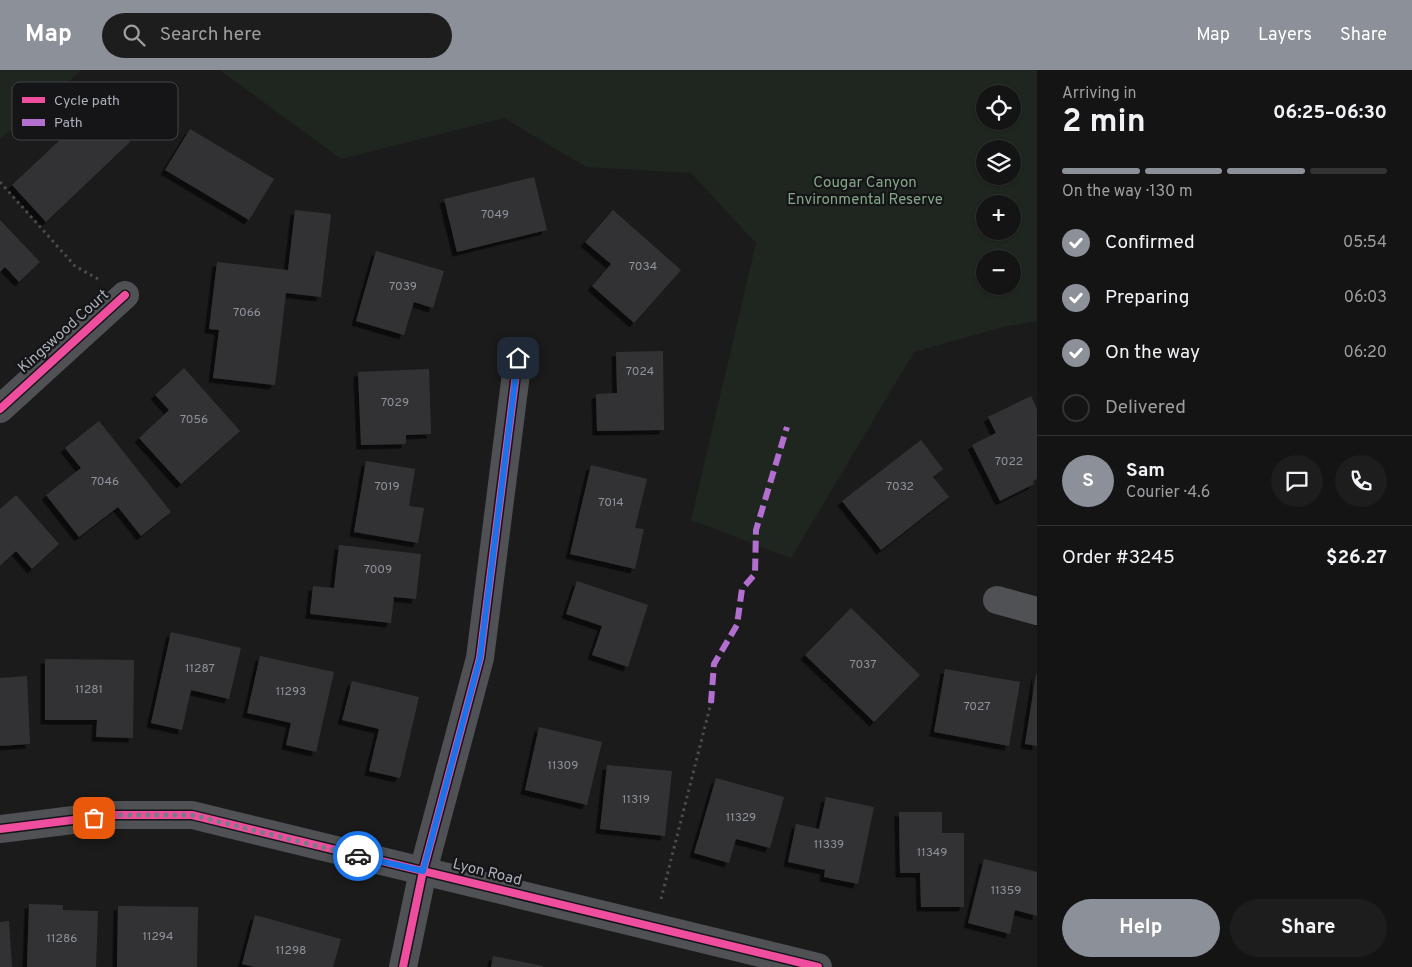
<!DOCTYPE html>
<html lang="en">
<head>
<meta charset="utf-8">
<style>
  body { margin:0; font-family:Overpass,sans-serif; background:#1d1d1e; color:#f1f3f6; height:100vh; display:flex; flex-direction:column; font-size:19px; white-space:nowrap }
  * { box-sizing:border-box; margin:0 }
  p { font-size:16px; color:#9d9ea0 }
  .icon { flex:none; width:28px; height:28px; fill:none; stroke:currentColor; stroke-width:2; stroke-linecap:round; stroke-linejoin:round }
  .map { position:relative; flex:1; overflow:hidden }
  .panel { display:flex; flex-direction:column; background:#141415; width:375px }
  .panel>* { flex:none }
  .tools { position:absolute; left:976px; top:15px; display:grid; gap:10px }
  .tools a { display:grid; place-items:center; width:45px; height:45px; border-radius:50%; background:#141415; box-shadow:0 1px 4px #0004,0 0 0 1px #333334; font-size:25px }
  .pin { position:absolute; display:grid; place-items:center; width:42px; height:42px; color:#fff; margin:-21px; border-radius:10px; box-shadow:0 2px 8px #0006 }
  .courier { position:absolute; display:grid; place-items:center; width:50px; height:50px; margin:-25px; border:4px solid #1a73e8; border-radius:50%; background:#fff; color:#222; box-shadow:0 1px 6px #0007 }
  .overview em { font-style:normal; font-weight:700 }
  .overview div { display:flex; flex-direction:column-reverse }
  .overview { display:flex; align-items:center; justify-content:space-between; height:85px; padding:0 25px }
  h1 { font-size:32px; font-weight:700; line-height:38px }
  .bar { display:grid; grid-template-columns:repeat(4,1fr); gap:8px 5px; align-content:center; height:60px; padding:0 25px }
  .bar i { height:6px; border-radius:4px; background:#333334 }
  .bar .on { background:#8c9099 }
  .bar p { grid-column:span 4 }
  .line { display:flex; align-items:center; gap:12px; padding:0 25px; border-top:1px solid #333334 }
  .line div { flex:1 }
  .round { display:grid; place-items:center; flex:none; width:52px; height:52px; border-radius:26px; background:#1d1d1e }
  ol { padding:0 25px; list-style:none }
  li { display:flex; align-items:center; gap:15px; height:55px }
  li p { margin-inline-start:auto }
  li .icon { padding:5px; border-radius:50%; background:#8c9099; color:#fff; stroke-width:4 }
  li:last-child { color:#9d9ea0 }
  li i { width:28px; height:28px; border:2px solid #333334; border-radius:50% }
  .cta { display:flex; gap:10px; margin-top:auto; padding:10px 25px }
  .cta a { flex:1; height:58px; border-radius:30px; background:#8c9099; color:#fff; font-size:20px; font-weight:700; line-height:58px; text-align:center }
  .cta a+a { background:#1d1d1e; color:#f1f3f6 }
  header { display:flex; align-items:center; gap:30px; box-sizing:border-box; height:70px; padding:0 25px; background:#8c9099; color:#fff }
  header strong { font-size:24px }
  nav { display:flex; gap:28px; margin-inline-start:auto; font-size:18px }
  .search { width:350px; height:45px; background:#1d1d1e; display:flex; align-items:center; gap:12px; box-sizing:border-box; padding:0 18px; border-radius:28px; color:#9d9ea0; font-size:19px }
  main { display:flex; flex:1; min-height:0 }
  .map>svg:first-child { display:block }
  .green { fill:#1f2620; fill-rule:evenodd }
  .building { fill:#333334; filter:url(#shadow) }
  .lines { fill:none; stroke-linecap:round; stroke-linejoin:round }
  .path { stroke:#4b4c4f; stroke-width:3; stroke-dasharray:2.5 4; stroke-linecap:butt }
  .minor { stroke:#4f5155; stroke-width:28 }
  .tertiary { stroke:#4f5155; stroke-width:28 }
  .quiet { stroke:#b36fd0; stroke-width:6; stroke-dasharray:12 6; stroke-linecap:butt }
  .cycleway-casing { stroke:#151518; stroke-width:11 }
  .cycleway { stroke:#ef4d9e; stroke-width:8 }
  .done { stroke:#7a7c84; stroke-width:5; stroke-dasharray:0 9 }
  .route { stroke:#1a73e8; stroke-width:6 }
  .labels { text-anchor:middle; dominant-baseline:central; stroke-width:4.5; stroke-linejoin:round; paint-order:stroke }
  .number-label { font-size:12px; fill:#8e929a }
  .park-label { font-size:15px; fill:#84a788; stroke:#151518 }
  .street-label { font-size:15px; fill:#adb1bc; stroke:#151518 }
  .key { fill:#151518; stroke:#434449; stroke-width:1 }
  .key-label { font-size:14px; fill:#adb1bc }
</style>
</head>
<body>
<header>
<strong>Map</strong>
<div class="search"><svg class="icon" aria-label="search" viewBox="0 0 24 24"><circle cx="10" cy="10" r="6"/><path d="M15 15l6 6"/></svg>Search here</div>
<nav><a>Map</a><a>Layers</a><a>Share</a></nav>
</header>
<main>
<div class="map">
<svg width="1037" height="897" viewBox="0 0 1037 897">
  <defs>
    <filter id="shadow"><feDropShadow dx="-4.5" dy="4.5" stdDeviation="0" flood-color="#0009"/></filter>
  </defs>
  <rect width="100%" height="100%" fill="#1b1b1c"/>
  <!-- green -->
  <path class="green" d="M0,0H82L0,69Z
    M220,0H1037V251L1003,257L914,282L791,488L691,450L756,173L691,103L586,97L504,48L341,89ZM985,24H1012V51H985ZM985,79H1012V106H985ZM985,134H1012V161H985ZM985,189H1012V216H985Z"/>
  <!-- building -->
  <path class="building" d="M96,36L130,72L46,152L12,115Z
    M190,59L274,109L249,150L165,100Z
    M534,107L547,160L457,182L444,129Z
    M295,140L331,144L321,227L286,223L275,315L213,308L219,260L209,259L217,192L288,200Z
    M613,140L681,200L634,253L592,216L611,194L585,172Z
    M0,150L40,192L19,212L5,197L0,202Z
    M376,181L444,201L433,238L414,232L404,265L356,251Z
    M663,281L664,360L597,361L596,324L617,323L616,282Z
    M184,298L240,361L181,414L139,368L169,340L155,325Z
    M429,299L431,364L406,365V374L361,375L358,302Z
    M1031,326L1037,339V409L1033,411L1034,414L1000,431L972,375L996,363L988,347Z
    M99,351L171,442L141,466L118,437L79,467L46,425L81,398L65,378Z
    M921,370L943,399L933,407L949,427L881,480L842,431Z
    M366,391L415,399L409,436L424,438L418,473L354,462Z
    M591,395L647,409L635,458L644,459L635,499L570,484Z
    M16,425L59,474L32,499L16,481L0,496V439Z
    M339,475L421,484L416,529L394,527L391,553L310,544L313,516L334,518Z
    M577,511L648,535L628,597L592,585L602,556L566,544Z
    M851,538L920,605L874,652L805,585Z
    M171,562L241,578L229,629L191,620L182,660L151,653Z
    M260,586L334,602L316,682L286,675L291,653L247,643Z
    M45,589L134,590L133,668L96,667L97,650H45Z
    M945,599L1020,612L1009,676L934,662Z
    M1036,604H1037V676L1025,674Z
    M27,606L30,674L0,676V608Z
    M352,611L419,627L400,708L369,701L379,659L342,650Z
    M539,657L602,672L587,735L525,720Z
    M607,695L672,701L665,766L600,759Z
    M716,708L784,727L770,778L736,769L729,793L694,783Z
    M826,727L874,737L858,814L824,807L825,800L788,792L796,754L819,759Z
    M899,742H942V763H964V837H921L920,803H900Z
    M984,789L1037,802V846L1015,840L1010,864L968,853Z
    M29,834L63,835V840L98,841L96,897H27Z
    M118,836L198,837L197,897H117Z
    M255,845L341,869L333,897H254L242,894Z
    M9,851L12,897H0V852Z
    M493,886L543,896V897H491Z"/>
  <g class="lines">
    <!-- path -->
    <path class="path" d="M0,112L75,196L98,209
      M661,829L711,633"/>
    <!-- minor -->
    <path class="minor" d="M0,339L125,225
      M997,530L1037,541
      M403,897L423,801L480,588L518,288"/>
    <!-- tertiary -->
    <path class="tertiary" d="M0,759L113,745H192L818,897"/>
    <!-- quiet -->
    <path class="quiet" d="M711,633L714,594L737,555L742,519L755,504L756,460L787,357"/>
    <!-- cycleway casing -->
    <g class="cycleway-casing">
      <path id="cycleway" d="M0,339L125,225
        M0,759L113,745H192L818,897
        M403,897L423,801L480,588L518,288"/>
    </g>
    <!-- cycleway -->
    <use href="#cycleway" class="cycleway"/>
  </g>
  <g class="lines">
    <!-- done -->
    <path class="done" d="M94,748L113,745H192L358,786"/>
    <!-- route -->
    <path class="route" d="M358,786L423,801L480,588L518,288"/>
  </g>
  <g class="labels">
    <!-- number labels -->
    <g class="number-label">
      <text x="495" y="145">7049</text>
      <text x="643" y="197">7034</text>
      <text x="403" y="217">7039</text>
      <text x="247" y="243">7066</text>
      <text x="640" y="302">7024</text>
      <text x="395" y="333">7029</text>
      <text x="194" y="350">7056</text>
      <text x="1009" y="392">7022</text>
      <text x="105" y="412">7046</text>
      <text x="387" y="417">7019</text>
      <text x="900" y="417">7032</text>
      <text x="611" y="433">7014</text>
      <text x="378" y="500">7009</text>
      <text x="863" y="595">7037</text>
      <text x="200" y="599">11287</text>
      <text x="89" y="620">11281</text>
      <text x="291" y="622">11293</text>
      <text x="977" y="637">7027</text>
      <text x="563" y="696">11309</text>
      <text x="636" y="730">11319</text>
      <text x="741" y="748">11329</text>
      <text x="829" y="775">11339</text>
      <text x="932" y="783">11349</text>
      <text x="1006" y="821">11359</text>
      <text x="158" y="867">11294</text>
      <text x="62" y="869">11286</text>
      <text x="291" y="881">11298</text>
    </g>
    <!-- park labels -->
    <g class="park-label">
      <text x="865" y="113">Cougar Canyon<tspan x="865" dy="17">Environmental Reserve</tspan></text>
    </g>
    <!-- street labels -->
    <g class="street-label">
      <text transform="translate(64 262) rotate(-42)">Kingswood Court</text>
      <text transform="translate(487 803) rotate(14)">Lyon Road</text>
    </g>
  </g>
  <!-- legend -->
  <rect x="12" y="12" width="166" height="58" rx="8" class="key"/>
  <rect x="22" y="27" width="23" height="6" fill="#ef4d9e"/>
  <rect x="22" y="49" width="23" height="7" fill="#b36fd0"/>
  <g class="key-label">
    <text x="54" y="35">Cycle path</text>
    <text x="54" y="57">Path</text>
  </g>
</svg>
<div class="tools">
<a><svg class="icon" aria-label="locate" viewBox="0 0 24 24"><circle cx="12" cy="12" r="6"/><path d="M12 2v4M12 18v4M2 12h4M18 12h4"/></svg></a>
<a><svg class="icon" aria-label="layers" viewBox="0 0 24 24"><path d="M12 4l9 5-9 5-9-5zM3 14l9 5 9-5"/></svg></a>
<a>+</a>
<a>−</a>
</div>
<div class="pin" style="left:94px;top:748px;background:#ea580c"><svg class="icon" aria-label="bag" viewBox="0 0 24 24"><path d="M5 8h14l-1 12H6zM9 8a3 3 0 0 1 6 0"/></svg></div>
<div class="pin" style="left:518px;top:288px;background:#1f2937"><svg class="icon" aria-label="home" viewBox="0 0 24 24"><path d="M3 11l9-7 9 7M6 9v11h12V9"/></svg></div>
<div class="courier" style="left:358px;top:786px"><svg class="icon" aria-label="car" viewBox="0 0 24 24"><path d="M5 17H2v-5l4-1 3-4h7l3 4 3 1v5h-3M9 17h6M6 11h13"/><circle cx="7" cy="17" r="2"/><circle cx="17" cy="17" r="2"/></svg></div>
</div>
<section class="panel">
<div class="overview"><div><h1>2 min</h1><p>Arriving in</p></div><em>06:25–06:30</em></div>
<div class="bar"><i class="on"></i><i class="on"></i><i class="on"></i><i></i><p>On the way · 130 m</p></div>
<ol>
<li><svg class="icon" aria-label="check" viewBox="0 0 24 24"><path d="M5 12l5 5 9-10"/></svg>Confirmed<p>05:54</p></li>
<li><svg class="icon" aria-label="check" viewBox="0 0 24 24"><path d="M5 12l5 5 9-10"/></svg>Preparing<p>06:03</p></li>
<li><svg class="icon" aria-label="check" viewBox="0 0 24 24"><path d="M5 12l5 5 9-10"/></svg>On the way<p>06:20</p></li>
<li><i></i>Delivered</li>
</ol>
<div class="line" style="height:90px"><b class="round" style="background:#8c9099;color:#fff">S</b><div><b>Sam</b><p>Courier · 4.6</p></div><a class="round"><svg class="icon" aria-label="chat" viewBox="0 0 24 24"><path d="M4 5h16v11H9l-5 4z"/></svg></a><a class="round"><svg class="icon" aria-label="phone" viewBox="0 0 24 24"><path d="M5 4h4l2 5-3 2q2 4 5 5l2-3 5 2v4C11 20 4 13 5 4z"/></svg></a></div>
<div class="line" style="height:65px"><div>Order #3245</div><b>$26.27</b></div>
<div class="cta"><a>Help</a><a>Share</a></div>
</section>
</main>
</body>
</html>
